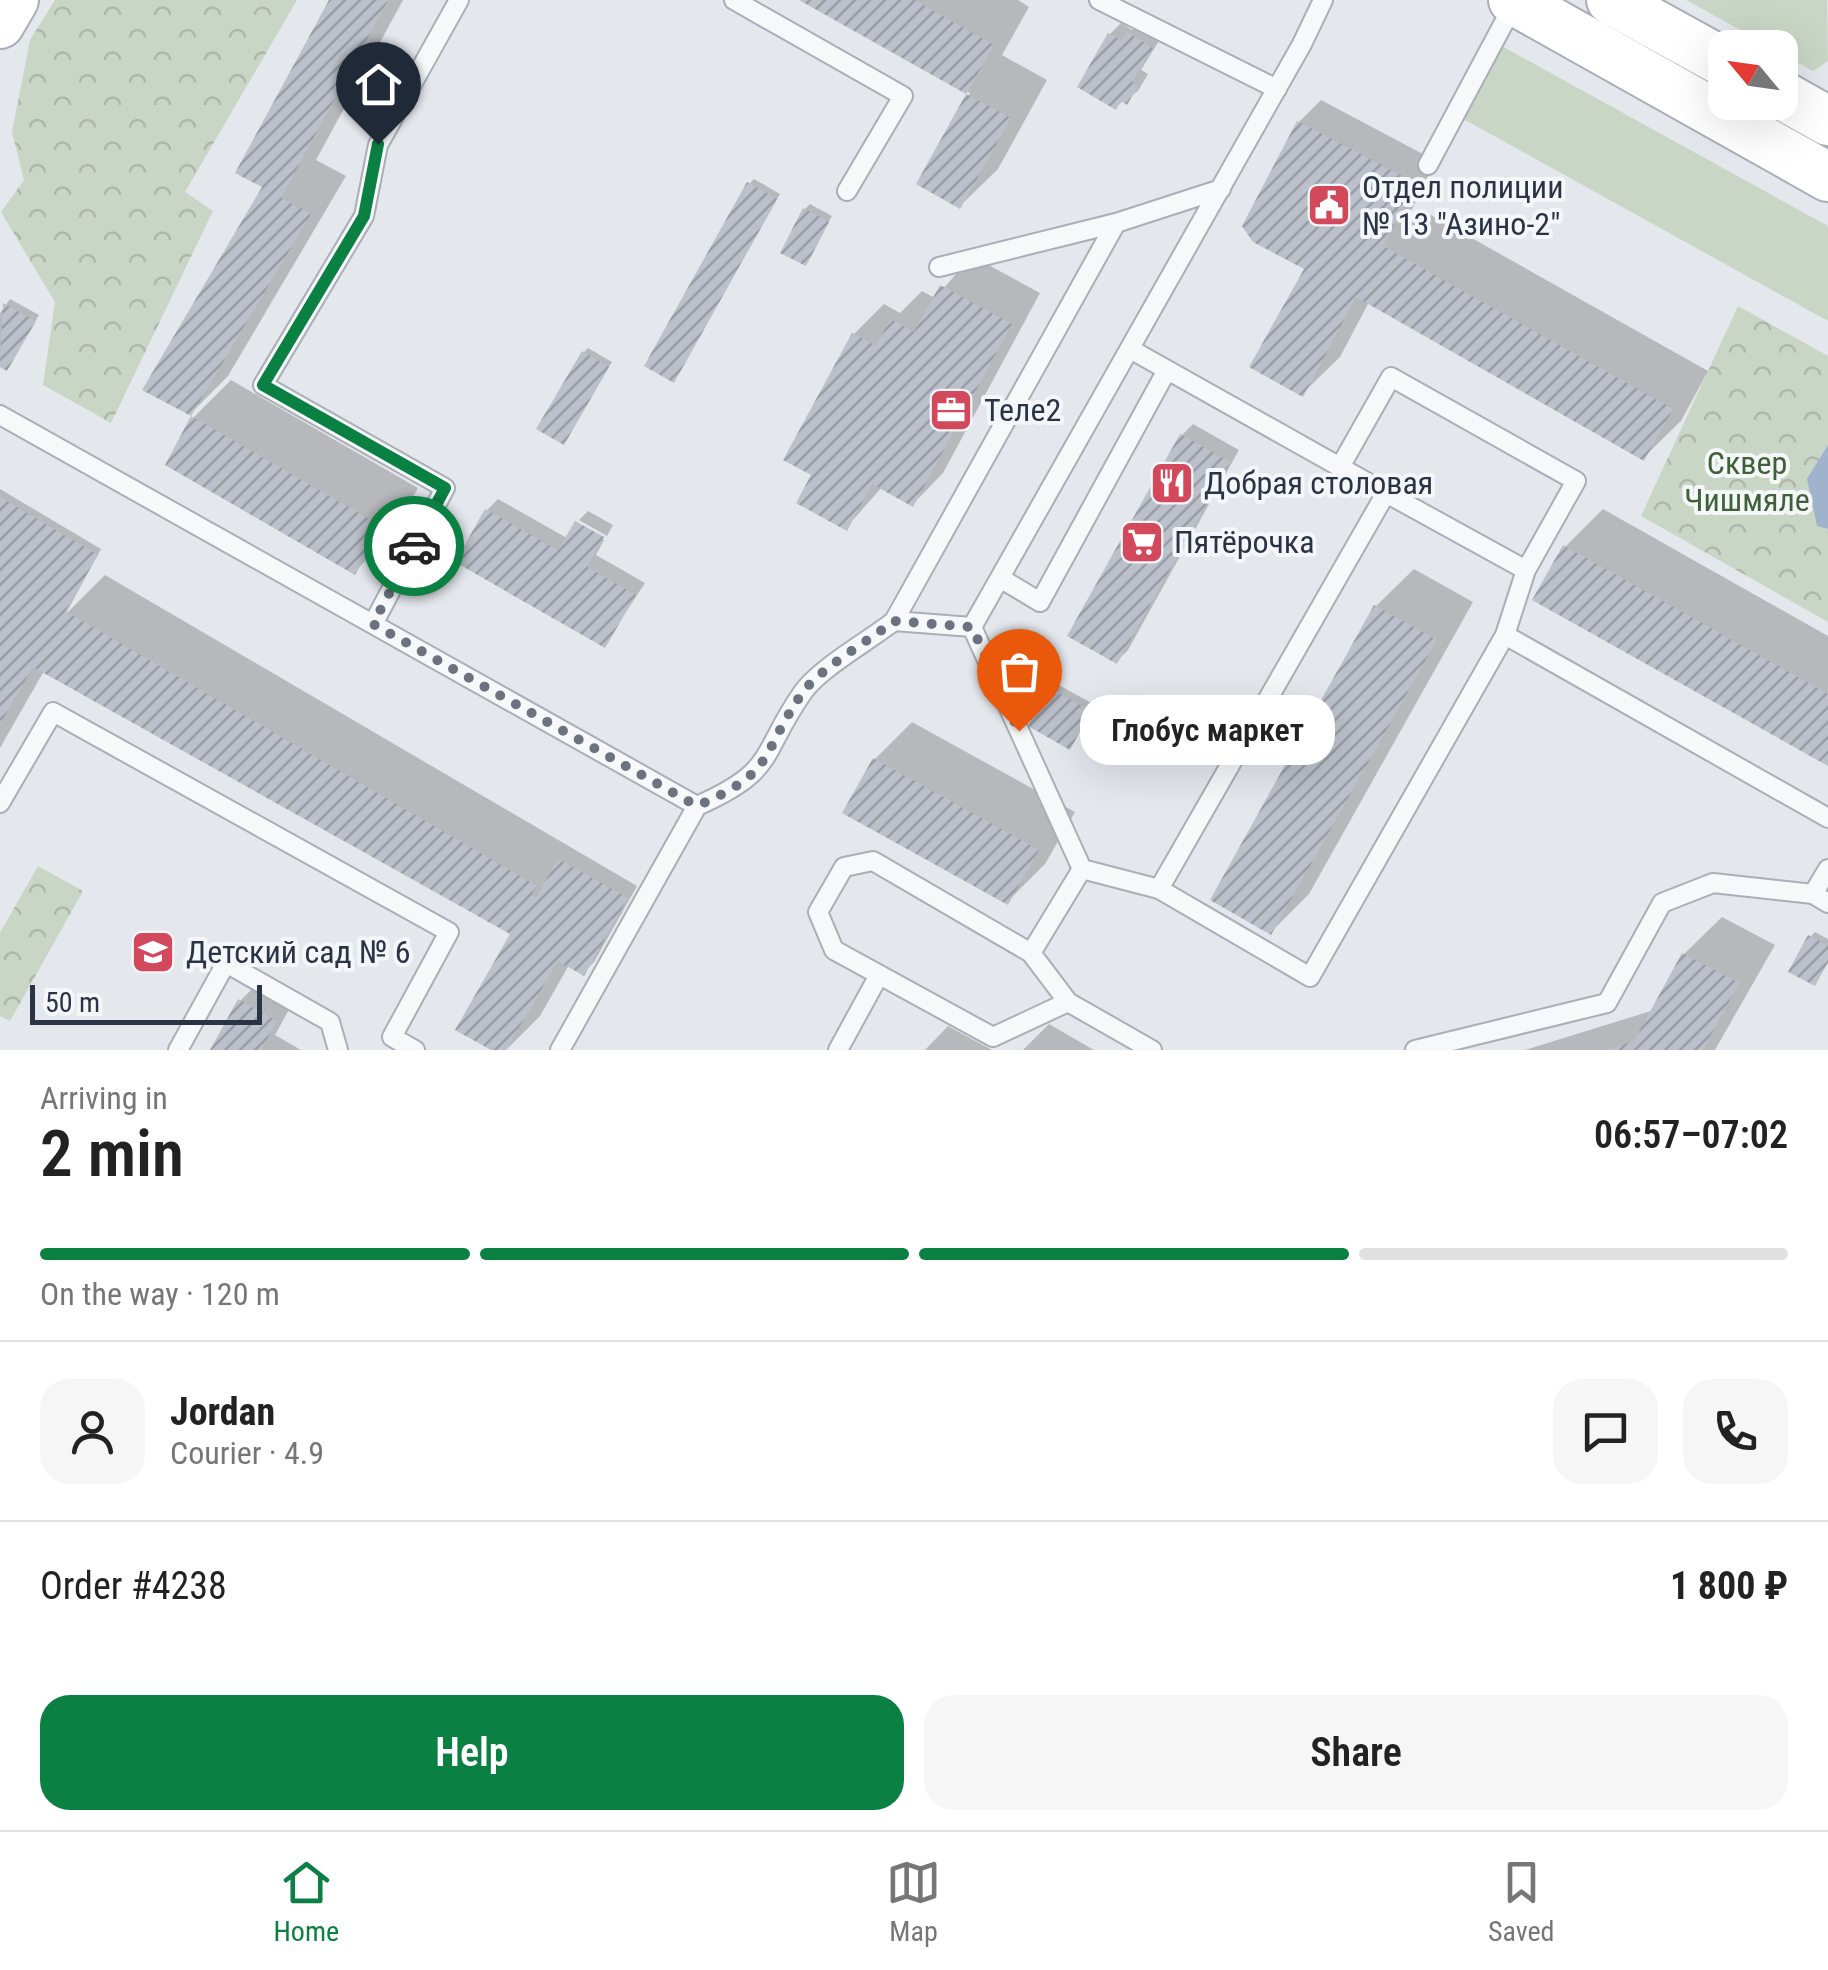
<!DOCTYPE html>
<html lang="en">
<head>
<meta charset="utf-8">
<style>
  body { margin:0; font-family:"Roboto Condensed",sans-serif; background:#f6f6f6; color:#222; height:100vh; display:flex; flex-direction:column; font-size:38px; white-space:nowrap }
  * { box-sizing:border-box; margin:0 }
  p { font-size:32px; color:#767676 }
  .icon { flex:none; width:55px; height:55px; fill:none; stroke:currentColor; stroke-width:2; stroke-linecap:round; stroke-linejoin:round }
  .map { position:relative; height:1050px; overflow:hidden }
  .sheet { display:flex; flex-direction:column; background:#fff; flex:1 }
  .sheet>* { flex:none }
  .needle { width:65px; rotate:299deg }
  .buttons { position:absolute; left:1708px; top:30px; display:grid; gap:20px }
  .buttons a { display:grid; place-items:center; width:90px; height:90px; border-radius:20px; background:#fff; box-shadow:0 10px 40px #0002; font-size:50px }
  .scale { position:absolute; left:30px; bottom:25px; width:232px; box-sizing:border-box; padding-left:10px; border:5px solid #2b3445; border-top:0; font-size:28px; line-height:35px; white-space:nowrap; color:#2b3445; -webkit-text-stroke:8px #f4f6f9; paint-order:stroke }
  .pin { position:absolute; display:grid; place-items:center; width:85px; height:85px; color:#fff; margin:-102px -42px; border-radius:50% 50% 50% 0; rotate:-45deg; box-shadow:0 0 10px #0007 }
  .pin .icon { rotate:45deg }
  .courier { position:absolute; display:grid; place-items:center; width:100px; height:100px; margin:-50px; border:8px solid #0b8043; border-radius:50%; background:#fff; color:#222; box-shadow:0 2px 12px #0007 }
  .bubble { position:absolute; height:70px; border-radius:30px; background:#fff; box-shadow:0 10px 40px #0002; font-size:32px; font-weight:600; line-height:70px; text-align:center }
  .overview em { font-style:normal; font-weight:600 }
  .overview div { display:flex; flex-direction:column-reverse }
  .overview { display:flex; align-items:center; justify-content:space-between; height:170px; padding:0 40px }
  h1 { font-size:65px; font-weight:600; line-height:75px }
  .bar { display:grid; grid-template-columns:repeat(4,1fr); gap:15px 10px; align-content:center; height:120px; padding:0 40px }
  .bar i { height:12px; border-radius:8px; background:#e0e0e0 }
  .bar .selected { background:#0b8043 }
  .bar p { grid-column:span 4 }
  .line { display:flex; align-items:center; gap:25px; padding:0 40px; border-top:2px solid #e0e0e0 }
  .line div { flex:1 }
  .round { display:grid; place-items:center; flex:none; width:105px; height:105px; border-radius:30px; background:#f6f6f6 }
  .cta { display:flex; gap:20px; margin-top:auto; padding:20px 40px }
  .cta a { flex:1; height:115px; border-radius:30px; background:#0b8043; color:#fff; font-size:40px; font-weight:600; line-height:115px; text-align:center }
  .cta a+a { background:#f6f6f6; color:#222 }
  .dock { display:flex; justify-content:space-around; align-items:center; height:140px; border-top:2px solid #e0e0e0; background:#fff; font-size:28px; color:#767676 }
  .dock a { display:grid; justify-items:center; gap:5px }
  .dock .selected { color:#0b8043 }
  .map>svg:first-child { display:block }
  .green { fill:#c9d6c5 }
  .forest { fill:url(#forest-crowns) }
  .water { fill:#9fb4cc }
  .shadow { fill:#0003 }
  .building { fill:url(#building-hatch) }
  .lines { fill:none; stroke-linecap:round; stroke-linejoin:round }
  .lane-casing { stroke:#a9aeb7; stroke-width:22 }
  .secondary-casing { stroke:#a9aeb7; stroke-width:52 }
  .lane { stroke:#f7f8fa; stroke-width:18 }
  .secondary { stroke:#fff; stroke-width:48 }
  .done { stroke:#6c737f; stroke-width:10; stroke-dasharray:0 18 }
  .route { stroke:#0b8043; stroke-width:12 }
  .labels { text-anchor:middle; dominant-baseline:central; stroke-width:8; stroke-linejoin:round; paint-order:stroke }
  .poi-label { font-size:32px; fill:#2b3445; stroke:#f4f6f9; text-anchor:start }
  .park-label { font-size:32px; fill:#3f6138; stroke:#f4f6f9 }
</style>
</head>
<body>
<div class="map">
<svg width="1828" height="1050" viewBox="0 0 1828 1050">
  <defs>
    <pattern id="forest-crowns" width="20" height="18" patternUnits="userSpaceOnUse" patternTransform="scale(2.5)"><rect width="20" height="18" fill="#c9d6c5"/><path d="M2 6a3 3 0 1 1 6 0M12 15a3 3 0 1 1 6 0" fill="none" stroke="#adb8ab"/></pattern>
    <pattern id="building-hatch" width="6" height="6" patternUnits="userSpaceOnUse" patternTransform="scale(2.5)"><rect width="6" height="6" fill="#bbc0ca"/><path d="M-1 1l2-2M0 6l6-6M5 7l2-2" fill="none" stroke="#989da6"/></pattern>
  </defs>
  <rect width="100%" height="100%" fill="#e4e7ec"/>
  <!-- green -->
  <path class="green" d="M1686,0H1827L1828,61L1813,71L1780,53V48L1771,47Z
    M1498,44L1828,226V321L1458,116Z"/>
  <!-- forest -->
  <path class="forest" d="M55,0H297L185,192L213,211L111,423L43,385L55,302L1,212L24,180L12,132L30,40Z
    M1738,306L1828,356V622L1641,516Z
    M38,866L83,891L10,1021L0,1016V933Z"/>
  <!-- water -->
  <path class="water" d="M1828,445V529L1817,526L1807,479Z"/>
  <!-- shadow -->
  <path class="shadow" d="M332,0H403L316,160L346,176L228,376L191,413Z
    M804,0H1018L1029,7L1002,55L1047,80L998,169L960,206L920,183L970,93Z
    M1121,23L1132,30L1140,23L1162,36L1141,70L1148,74L1138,91L1115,107L1110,34Z
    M1321,100L1436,161L1400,233L1422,210L1708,371L1681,421L1643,458L1369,302L1340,357L1302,394L1308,268L1299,122Z
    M754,179L780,194L678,375L749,184Z
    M810,204L832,216L810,258L805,209Z
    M972,256L1040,293L943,473L913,504L882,487L846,528L814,474L854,334L884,304L900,313L922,291L935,298Z
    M10,299L39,315L7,368L0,364V313Z
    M588,348L612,362L564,442L584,352Z
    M231,380L418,488L392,534L354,572L193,418Z
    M1193,424L1239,450L1128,650L1117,661L1182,435Z
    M0,489L101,549L65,615L105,575L637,886L594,962L583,973L569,965L540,1016L506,1050H496L513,933L44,671L0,748Z
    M498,499L567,538L576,524L604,540L596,555L645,583L605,644L487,510Z
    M1603,509L1828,636V763L1565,547Z
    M588,511L613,525L607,536L579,520Z
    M1414,569L1473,602L1309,894L1271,932L1376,606Z
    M1057,684L1095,705L1074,742L1032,725Z
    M912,722L1075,812L1045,864L1007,902L875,759Z
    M1722,917L1775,945L1715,1050H1525L1654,1010L1684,954Z
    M1815,932L1828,939V963L1815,983L1810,937Z
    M257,984L292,1004L275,1035L301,1050H213L240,1001Z
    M1049,1024L1094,1050H1023Z
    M948,1026L992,1050H925Z"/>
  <!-- building -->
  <path class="building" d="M329,0H388L281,198L311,214L191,416L142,390L262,187L235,173Z
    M799,0H914L994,45L966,94Z
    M1127,32L1153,48L1132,82L1138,86L1127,105L1121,101L1116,110L1077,87L1108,33L1122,41Z
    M966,94L1011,118L960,209L916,184Z
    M1297,121L1416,183L1383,246L1673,409L1644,461L1356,297L1303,397L1249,367L1304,269L1253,242L1242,226Z
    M747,182L777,199L674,383L644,366Z
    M803,208L829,222L806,266L780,253Z
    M940,285L1012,324L913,507L872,484L847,531L796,503L811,475L783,460L852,333L876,346L890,319L914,332Z
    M3,303L36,321L7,371L0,367Z
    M582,351L609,367L564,445L536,429Z
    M191,416L383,527L355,575L165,465Z
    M1180,434L1230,462L1117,664L1067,636Z
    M0,497L98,555L65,611L537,886L531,895L536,898L558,859L628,898L584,976L558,961L506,1050H491L455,1030L510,934L33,667L0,724Z
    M485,509L558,550L575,521L604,537L587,567L636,595L605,648L455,562Z
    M1563,545L1828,694V766L1532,600Z
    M1374,605L1437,640L1271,935L1210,900Z
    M1050,688L1091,711L1070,750L1028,726Z
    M873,758L1039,850L1008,905L842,813Z
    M1808,935L1828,946V962L1815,986L1788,972Z
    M1682,953L1739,983L1703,1050H1607L1634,1041Z
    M238,999L277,1021L261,1050H210Z"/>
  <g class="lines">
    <!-- lane casing -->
    <g class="lane-casing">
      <path id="lane" d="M734,0L903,96L847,191
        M1099,0L1277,89
        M1428,165L1515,2
        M939,267L1116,223
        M1130,349L1340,467
        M0,415L697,806L560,1050
        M1386,493L1526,570L1505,635L1310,977L1159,889Z
        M1386,493L1340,467L1391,377L1576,481L1526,570
        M1000,578L1040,602L1167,370
        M894,621L1116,223L1221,189
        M373,624L445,488L263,385L364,216L378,145L459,0
        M1505,635L1828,818
        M0,803L53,712L449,932L392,1037L415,1050
        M697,806C778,770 759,755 803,692C820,668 870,640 894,621L972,627
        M873,861L1031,953L1068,1002L993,1037L834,950L818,912L844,867Z
        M1082,869L1159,889
        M1813,894L1828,869
        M1031,953L1082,869L972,627L1302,44L1323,0
        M1068,1002L1152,1050
        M178,1050L226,963L330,1022L338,1050
        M838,1050L879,975
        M1415,1050L1607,1003L1662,903L1713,883L1813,894L1828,903"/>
    </g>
    <!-- secondary casing -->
    <g class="secondary-casing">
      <path id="secondary" d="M1513,0L1828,177
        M1611,0L1725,63
        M0,24L14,0
        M1780,94L1828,121"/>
    </g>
    <!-- lane -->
    <use href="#lane" class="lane"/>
    <!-- secondary -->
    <use href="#secondary" class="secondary"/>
  </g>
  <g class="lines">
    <!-- done -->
    <path class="done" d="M414,546L373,624L697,806C778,771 759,755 803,692C821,668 870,640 894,621L972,627L1019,731"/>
    <!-- route -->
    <path class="route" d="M378,144L364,216L263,385L445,488L414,546"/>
  </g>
  <!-- icons -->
  <defs>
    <g id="civic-square" transform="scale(2.25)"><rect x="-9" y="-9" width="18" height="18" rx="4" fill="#d1495b" stroke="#f4f6f9"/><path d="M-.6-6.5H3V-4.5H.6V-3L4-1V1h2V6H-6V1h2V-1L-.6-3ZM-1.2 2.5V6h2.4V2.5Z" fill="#fff"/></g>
    <g id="office-square" transform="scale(2.25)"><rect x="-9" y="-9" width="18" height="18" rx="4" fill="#d1495b" stroke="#f4f6f9"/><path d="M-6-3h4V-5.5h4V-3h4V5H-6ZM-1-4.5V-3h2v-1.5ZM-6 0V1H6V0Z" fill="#fff"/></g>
    <g id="restaurant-square" transform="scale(2.25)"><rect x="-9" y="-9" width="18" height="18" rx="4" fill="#d1495b" stroke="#f4f6f9"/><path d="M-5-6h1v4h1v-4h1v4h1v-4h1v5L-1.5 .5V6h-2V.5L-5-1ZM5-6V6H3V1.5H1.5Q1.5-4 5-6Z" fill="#fff"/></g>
    <g id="supermarket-square" transform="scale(2.25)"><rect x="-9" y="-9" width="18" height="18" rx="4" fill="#d1495b" stroke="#f4f6f9"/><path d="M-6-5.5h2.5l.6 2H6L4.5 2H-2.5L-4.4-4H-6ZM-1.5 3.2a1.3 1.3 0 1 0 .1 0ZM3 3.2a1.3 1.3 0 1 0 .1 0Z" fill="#fff"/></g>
    <g id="school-square" transform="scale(2.25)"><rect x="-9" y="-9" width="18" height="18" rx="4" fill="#d1495b" stroke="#f4f6f9"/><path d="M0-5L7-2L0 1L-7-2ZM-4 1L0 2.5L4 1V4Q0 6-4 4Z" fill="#fff"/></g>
  </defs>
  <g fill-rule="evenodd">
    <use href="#civic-square" x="1329" y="205"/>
    <use href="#office-square" x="951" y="410"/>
    <use href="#restaurant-square" x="1172" y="483"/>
    <use href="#supermarket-square" x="1142" y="542"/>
    <use href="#school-square" x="153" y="952"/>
  </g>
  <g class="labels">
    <!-- poi labels -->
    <g class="poi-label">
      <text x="1362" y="187">Отдел полиции<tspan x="1362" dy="37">№ 13 "Азино-2"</tspan></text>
      <text x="984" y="410">Теле2</text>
      <text x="1204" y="483">Добрая столовая</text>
      <text x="1174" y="542">Пятёрочка</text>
      <text x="186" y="952">Детский сад № 6</text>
    </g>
    <!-- park labels -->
    <g class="park-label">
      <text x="1747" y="463">Сквер<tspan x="1747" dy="37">Чишмяле</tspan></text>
    </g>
  </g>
</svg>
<div class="buttons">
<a><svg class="needle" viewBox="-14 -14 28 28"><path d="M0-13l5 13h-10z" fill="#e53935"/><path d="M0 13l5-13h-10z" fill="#767676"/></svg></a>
</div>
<div class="scale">50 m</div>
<div class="pin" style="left:1019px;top:731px;background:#ea580c"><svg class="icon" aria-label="bag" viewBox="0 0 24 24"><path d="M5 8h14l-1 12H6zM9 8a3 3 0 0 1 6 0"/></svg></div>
<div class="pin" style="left:378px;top:144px;background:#1f2937"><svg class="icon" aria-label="home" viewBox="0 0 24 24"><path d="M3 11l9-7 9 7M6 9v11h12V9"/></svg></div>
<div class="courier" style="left:414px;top:546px"><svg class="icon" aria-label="car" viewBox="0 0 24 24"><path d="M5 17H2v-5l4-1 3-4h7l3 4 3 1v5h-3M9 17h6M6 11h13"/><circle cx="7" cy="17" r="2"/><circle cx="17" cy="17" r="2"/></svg></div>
<div class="bubble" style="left:1080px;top:695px;width:255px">Глобус маркет</div>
</div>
<section class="sheet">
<div class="overview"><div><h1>2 min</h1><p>Arriving in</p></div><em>06:57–07:02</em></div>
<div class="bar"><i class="selected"></i><i class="selected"></i><i class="selected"></i><i></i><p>On the way · 120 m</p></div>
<div class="line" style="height:180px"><a class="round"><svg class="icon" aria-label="person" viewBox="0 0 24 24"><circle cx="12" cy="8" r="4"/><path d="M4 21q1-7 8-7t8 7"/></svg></a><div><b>Jordan</b><p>Courier · 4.9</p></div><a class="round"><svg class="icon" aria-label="chat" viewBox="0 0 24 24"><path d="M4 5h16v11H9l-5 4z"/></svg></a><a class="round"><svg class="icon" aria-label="phone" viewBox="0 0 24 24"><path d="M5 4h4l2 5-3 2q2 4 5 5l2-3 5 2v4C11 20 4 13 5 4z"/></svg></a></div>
<div class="line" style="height:130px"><div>Order #4238</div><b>1 800 ₽</b></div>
<div class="cta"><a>Help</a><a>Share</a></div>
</section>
<nav class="dock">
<a class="selected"><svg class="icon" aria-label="home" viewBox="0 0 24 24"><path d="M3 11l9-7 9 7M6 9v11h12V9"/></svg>Home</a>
<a><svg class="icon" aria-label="map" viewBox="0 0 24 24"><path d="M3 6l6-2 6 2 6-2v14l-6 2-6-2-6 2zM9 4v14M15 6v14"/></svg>Map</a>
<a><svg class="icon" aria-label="saved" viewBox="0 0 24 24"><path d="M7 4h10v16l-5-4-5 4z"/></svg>Saved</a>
</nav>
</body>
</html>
